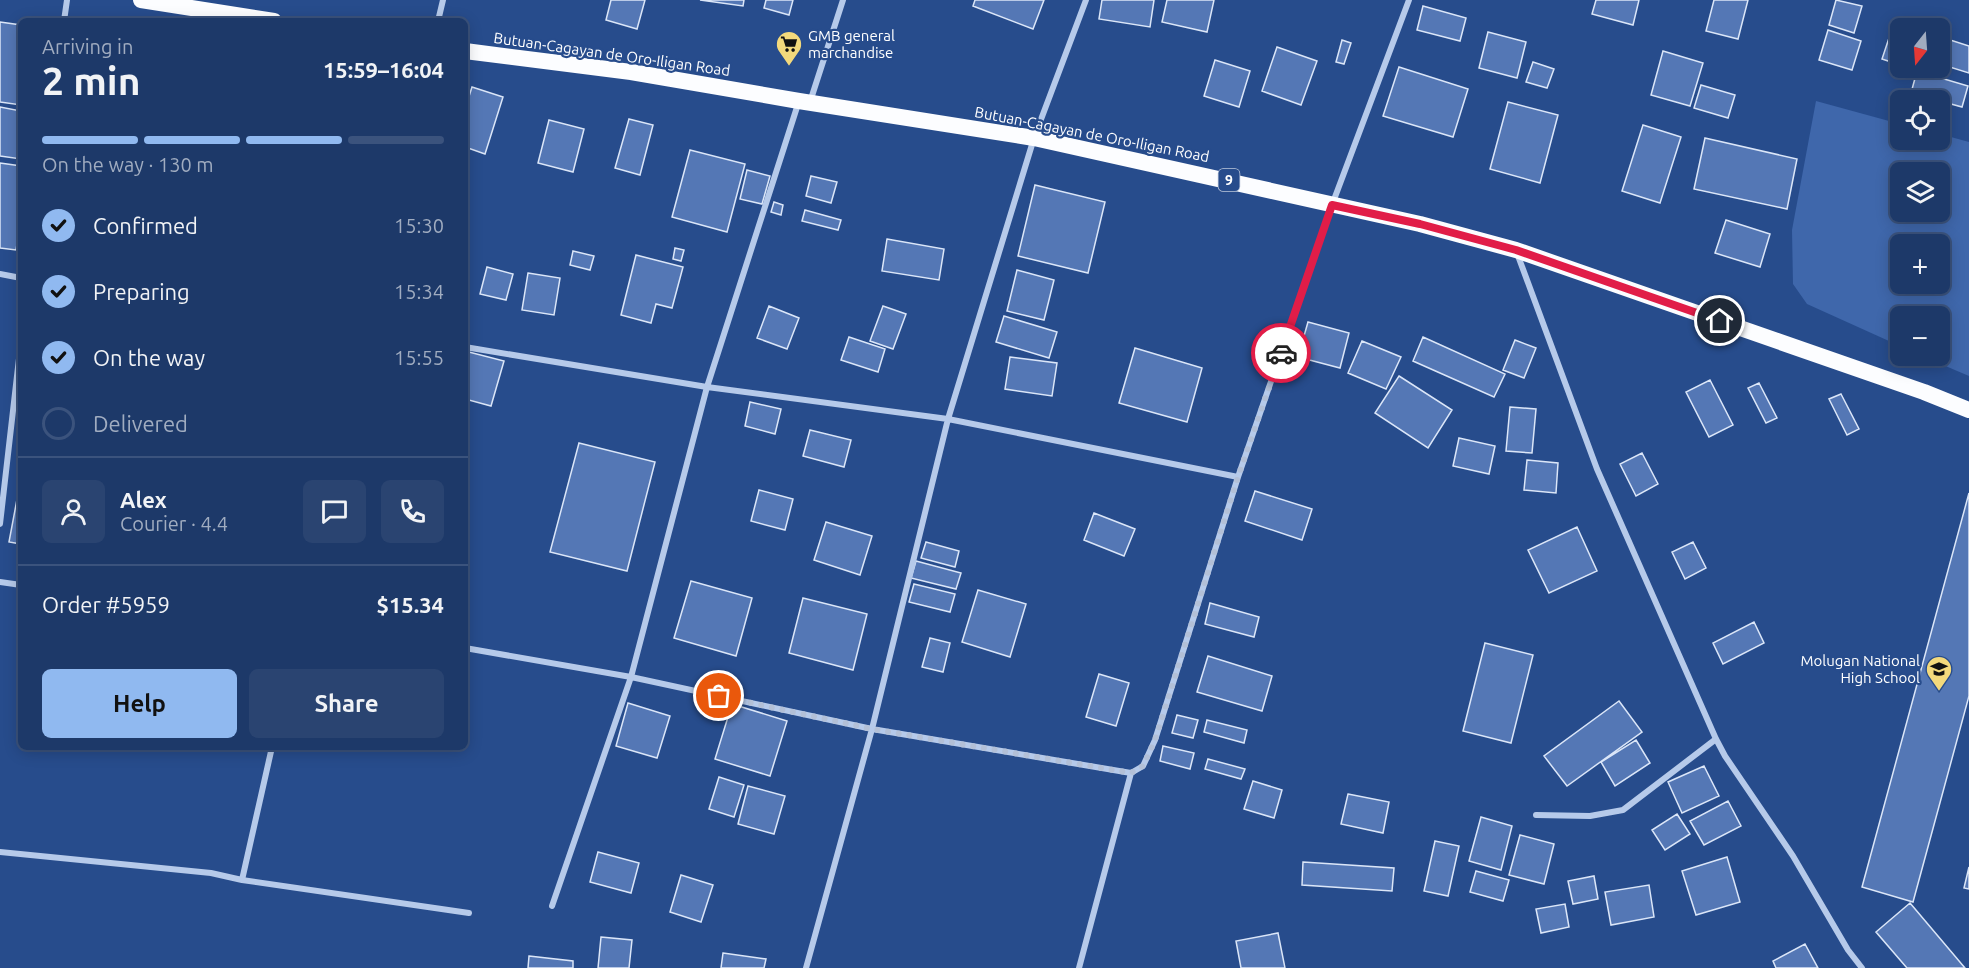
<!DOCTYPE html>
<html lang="en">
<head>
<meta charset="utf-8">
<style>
  body { margin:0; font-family:Ubuntu,sans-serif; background:#2a4471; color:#f1f3f6; height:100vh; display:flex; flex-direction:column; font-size:22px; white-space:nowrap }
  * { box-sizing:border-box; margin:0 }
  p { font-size:20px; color:#a0acc0 }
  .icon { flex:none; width:33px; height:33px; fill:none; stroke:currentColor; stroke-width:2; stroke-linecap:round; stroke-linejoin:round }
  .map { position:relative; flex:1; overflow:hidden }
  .drawer { position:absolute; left:18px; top:18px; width:450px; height:732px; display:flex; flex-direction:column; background:#1d3969; border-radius:9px; box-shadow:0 3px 15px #0003,0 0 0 2px #3b537d }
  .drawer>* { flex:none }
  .needle { width:39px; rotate:197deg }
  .buttons { position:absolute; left:1890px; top:18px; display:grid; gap:12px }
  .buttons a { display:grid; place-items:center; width:60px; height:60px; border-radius:9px; background:#1d3969; box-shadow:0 3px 15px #0003,0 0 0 2px #3b537d; font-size:30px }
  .pin { position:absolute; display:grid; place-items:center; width:51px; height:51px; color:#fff; margin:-26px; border:3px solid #fff; border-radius:50%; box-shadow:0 2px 6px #0007 }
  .courier { position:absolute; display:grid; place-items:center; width:60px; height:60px; margin:-30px; border:4px solid #e11d48; border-radius:50%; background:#fff; color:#222; box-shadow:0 2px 8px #0007 }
  .headline em { font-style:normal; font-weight:600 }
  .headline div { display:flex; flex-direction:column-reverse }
  .headline { display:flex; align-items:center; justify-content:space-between; height:102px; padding:0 24px }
  h1 { font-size:39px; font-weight:600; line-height:45px }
  .bar { display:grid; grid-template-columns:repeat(4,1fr); gap:9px 6px; align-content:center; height:72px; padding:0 24px }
  .bar i { height:8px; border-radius:4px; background:#3b537d }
  .bar .active { background:#90b9f0 }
  .bar p { grid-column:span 4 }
  .line { display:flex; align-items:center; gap:15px; padding:0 24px; border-top:2px solid #3b537d }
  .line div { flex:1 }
  .round { display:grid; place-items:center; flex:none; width:63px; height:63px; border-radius:9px; background:#2a4471 }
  ol { padding:0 24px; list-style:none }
  li { display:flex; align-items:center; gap:18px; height:66px }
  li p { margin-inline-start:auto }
  li .icon { padding:6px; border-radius:50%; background:#90b9f0; color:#111; stroke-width:4 }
  li:last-child { color:#a0acc0 }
  li i { width:33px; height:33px; border:3px solid #3b537d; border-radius:50% }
  .cta { display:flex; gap:12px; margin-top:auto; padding:12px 24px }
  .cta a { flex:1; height:69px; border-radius:9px; background:#90b9f0; color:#111; font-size:24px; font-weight:600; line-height:69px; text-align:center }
  .cta a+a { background:#2a4471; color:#f1f3f6 }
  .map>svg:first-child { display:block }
  .green { fill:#3f67ab; fill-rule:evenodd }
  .building { fill:#5477b5; stroke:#dbe6f8; stroke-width:1.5 }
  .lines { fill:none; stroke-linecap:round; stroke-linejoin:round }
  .minor { stroke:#b6caea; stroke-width:6 }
  .trunk { stroke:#fcfdff; stroke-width:16 }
  .done { stroke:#b3c0d7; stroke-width:6; stroke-dasharray:0 10.8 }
  .route { stroke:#e11d48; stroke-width:8 }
  .labels { text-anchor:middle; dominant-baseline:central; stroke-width:4.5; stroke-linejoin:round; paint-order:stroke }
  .shield { fill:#274c8c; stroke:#bec9dc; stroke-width:1.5 }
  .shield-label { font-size:14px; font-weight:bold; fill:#fff }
  .poi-label { font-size:15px; fill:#fff; stroke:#274c8c; text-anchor:start }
  .street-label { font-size:15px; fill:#fff; stroke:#274c8c }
</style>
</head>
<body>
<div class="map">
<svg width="1969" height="968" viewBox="0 0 1969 968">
  <rect width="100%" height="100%" fill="#274c8c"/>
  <!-- green -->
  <path class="green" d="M1816,101L1900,124V140H1940V134L1969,142V376L1922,356H1940V316H1900V346L1807,304L1793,284L1792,230ZM1900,172H1940V212H1900ZM1900,244H1940V284H1900Z"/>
  <!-- building -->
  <path class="building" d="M611,0H645L637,29L606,20Z
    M700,0H744L743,6Z
    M766,0H793L789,15L764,8Z
    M975,0H1044L1033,29L973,6Z
    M1102,0H1154L1150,27L1099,19Z
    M1167,0H1214L1207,32L1162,22Z
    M1596,0H1639L1633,25L1592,14Z
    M1714,0H1748L1738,39L1706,31Z
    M1836,0L1862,6L1854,33L1829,25Z
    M1423,6L1466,18L1460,41L1417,30Z
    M0,22L21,25V105L0,102Z
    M1892,29L1900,32V65L1882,59Z
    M1828,30L1861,41L1852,70L1819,60Z
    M1488,32L1526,42L1517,78L1479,68Z
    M1944,38L1969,46V73L1940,64V52Z
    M1342,40L1351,43L1344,64L1336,62Z
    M1277,47L1317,61L1301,105L1262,91Z
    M1663,51L1703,63L1690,106L1651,95Z
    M1215,60L1250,71L1239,107L1204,96Z
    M1533,62L1554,69L1547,88L1526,82Z
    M1399,67L1468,89L1453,137L1383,116Z
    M1917,71L1968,86L1962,107L1911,93Z
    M1701,85L1735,95L1728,118L1694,108Z
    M472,87L503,97L485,154L465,147V109Z
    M1508,102L1558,115L1540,183L1490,169Z
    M0,107L21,111V159L0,156Z
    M629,119L653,125L640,175L615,168Z
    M549,120L584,129L573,172L538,163Z
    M1643,125L1681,137L1660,203L1622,191Z
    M1705,138L1797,159L1787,209L1694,189Z
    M690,150L745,164L727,232L672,217Z
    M0,163L21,166V220L16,250L0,248Z
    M747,170L770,176L762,204L740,199Z
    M811,176L837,182L831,203L806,196Z
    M1035,185L1105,202L1088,273L1018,256Z
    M774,202L783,205L781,215L771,212Z
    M805,210L841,220L838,230L802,221Z
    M1726,220L1770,234L1760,267L1715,253Z
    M887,239L944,249L939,280L882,271Z
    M675,248L684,250L681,261L673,259Z
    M573,251L594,256L590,270L570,265Z
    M636,255L683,267L672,308L656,304L651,323L621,315Z
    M487,267L513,274L506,300L480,294Z
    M1017,270L1054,280L1044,320L1007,311Z
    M528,273L560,278L554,315L522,310Z
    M769,306L799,318L787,349L757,338Z
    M883,306L906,314L893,349L870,341Z
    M1004,316L1057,332L1049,358L996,342Z
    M1308,322L1349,333L1340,368L1298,357Z
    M849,337L885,349L878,372L841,360Z
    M1423,337L1505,374L1494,397L1413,361Z
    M1515,340L1536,348L1524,378L1503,370Z
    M1362,341L1401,357L1386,389L1348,373Z
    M1135,348L1202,368L1187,422L1119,403Z
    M465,351L504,361L491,406L465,399Z
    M1010,357L1057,363L1052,396L1005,389Z
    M1399,376L1452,410L1428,448L1375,413Z
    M1710,380L1733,425L1709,437L1686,392Z
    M1759,383L1777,418L1766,423L1748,388Z
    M1841,394L1859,429L1847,435L1829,399Z
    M750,402L781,409L775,434L745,426Z
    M1510,407L1536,409L1532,453L1506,451Z
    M810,430L851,440L844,467L803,456Z
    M1459,438L1495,446L1489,474L1453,466Z
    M579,443L655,462L627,571L550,552Z
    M1642,453L1658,484L1636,496L1620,464Z
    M1527,460L1558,463L1556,493L1524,490Z
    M759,490L793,499L785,530L751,521Z
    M1255,491L1312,509L1302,540L1245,521Z
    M1969,493V696L1913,902L1862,887Z
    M18,494L21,495V544L9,542Z
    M1094,513L1135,529L1124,556L1084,540Z
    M826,522L872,536L860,575L814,560Z
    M1577,527L1597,571L1549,593L1528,550Z
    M926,542L959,551L955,567L921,558Z
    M1693,542L1706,568L1685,579L1672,552Z
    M916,561L961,573L956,589L911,578Z
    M691,581L752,598L736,656L674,638Z
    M914,584L955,594L950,612L909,602Z
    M978,590L1026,604L1010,657L962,642Z
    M803,598L867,614L853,670L789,653Z
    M1210,603L1259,617L1254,637L1205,624Z
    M1754,622L1764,643L1723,664L1713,643Z
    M930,638L950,643L943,672L922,667Z
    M1485,643L1533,655L1511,743L1463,731Z
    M1208,656L1272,676L1262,711L1197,692Z
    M1099,674L1129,683L1116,726L1086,717Z
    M1619,701L1642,732L1567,786L1544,756Z
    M628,703L670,716L657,758L616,746Z
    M732,704L787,721L770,776L715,759Z
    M1177,715L1198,720L1193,738L1172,733Z
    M1207,720L1247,730L1244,743L1204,732Z
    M1636,740L1650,763L1615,786L1601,762Z
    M1163,746L1194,753L1190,769L1160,761Z
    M1208,759L1245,769L1241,779L1205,769Z
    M1704,766L1719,796L1682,813L1668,782Z
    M719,777L744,785L734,817L709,809Z
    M1253,781L1282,790L1274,818L1244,809Z
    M748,786L785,796L774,834L738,824Z
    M1348,794L1389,802L1383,833L1341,824Z
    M1728,801L1741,826L1704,845L1690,821Z
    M1677,814L1690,834L1665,850L1652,830Z
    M1481,817L1512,826L1501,870L1469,861Z
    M1520,835L1554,844L1544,884L1509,875Z
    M1435,841L1459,846L1448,896L1424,891Z
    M598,852L639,863L631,893L590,882Z
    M1727,857L1740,902L1696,915L1682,871Z
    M1303,862L1394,868L1392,891L1302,885Z
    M1969,867V889L1964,888Z
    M1476,871L1509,880L1503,901L1470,892Z
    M681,875L713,885L701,922L670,912Z
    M1594,876L1598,899L1573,904L1568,881Z
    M1649,885L1654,917L1611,925L1605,892Z
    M1910,903L1965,968H1907L1876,932Z
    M1565,904L1569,927L1541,933L1536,909Z
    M1278,933L1285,968H1241L1236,941Z
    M601,937L632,940L629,968H598Z
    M1805,944L1818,968H1776L1773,961Z
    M723,953L766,959L764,968H721Z
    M529,956L573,961V968H528Z"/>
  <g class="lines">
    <!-- minor -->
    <path class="minor" d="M64,21L67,0
      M438,21L443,0
      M810,102L843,0
      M1517,253L1597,469L1716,739L1725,756L1793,856L1848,950L1862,968
      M0,274L21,278
      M465,347L707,387L948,419L1238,477
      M0,524L21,341
      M0,582L21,585
      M465,648L631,677L872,729L1131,773L1143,766L1155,740L1238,477L1332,205L1409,0
      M1536,815L1590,816L1623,810L1716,739
      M0,852L211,873L242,880L469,913
      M242,880L272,747
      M552,906L631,677L707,387L798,104
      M806,968L872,729L948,419L1034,138L1086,0
      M1079,968L1131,773"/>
    <!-- trunk -->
    <path class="trunk" d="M141,0L274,21
      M465,51L631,72L799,101L1034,138L1420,224L1516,250L1924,392L1969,410"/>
  </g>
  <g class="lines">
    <!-- done -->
    <path class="done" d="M719,696L872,729L1131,773L1143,766L1155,740L1238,477L1281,353"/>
    <!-- route -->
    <path class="route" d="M1281,353L1332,205L1420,224L1516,250L1720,321"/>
  </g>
  <!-- icons -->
  <defs>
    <g id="supermarket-pin" transform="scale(1.35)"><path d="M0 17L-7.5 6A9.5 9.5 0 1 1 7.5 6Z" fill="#f3d97c" stroke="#274c8c"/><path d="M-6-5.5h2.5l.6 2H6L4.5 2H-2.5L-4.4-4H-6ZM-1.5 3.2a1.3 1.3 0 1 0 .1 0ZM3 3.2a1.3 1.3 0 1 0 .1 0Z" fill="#111"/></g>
    <g id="school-pin" transform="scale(1.35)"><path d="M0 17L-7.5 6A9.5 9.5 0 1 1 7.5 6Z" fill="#f3d97c" stroke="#274c8c"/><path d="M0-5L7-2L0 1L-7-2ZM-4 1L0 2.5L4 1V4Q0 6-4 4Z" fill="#111"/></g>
  </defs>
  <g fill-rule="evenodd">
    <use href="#supermarket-pin" x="789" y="44"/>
    <use href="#school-pin" x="1939" y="669"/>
  </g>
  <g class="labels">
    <!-- shield labels -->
    <rect class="shield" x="1218.5" y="169" width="21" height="22" rx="4.5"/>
    <g class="shield-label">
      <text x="1229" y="180">9</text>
    </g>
    <!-- poi labels -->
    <g class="poi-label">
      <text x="808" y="35">GMB general<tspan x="808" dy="17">marchandise</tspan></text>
      <text x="1920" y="660" text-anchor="end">Molugan National<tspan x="1920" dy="17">High School</tspan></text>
    </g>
    <!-- street labels -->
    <g class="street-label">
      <text transform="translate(612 54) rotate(8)">Butuan-Cagayan de Oro-Iligan Road</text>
      <text transform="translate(1092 134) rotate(11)">Butuan-Cagayan de Oro-Iligan Road</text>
    </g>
  </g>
</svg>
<div class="buttons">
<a><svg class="needle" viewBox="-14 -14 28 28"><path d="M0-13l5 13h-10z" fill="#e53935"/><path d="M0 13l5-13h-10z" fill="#a0acc0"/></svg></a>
<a><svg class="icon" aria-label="locate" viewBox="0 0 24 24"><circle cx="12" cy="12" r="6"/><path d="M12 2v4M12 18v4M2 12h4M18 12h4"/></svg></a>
<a><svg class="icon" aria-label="layers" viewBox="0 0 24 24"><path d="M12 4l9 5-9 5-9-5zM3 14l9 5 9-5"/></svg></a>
<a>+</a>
<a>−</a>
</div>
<div class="pin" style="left:719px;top:696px;background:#ea580c"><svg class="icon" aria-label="bag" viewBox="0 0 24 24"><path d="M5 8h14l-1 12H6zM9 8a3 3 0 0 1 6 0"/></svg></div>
<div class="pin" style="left:1720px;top:321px;background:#1f2937"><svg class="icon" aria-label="home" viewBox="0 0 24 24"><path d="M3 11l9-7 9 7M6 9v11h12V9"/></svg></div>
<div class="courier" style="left:1281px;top:353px"><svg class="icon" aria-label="car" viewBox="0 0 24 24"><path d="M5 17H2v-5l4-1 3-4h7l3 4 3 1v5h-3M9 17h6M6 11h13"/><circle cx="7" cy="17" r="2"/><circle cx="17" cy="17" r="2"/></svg></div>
<section class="drawer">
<div class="headline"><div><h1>2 min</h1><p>Arriving in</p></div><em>15:59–16:04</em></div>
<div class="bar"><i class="active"></i><i class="active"></i><i class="active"></i><i></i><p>On the way · 130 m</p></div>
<ol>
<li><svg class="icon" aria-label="check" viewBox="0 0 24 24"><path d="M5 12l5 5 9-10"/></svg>Confirmed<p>15:30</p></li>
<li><svg class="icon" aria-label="check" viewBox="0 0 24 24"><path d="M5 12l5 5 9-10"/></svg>Preparing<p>15:34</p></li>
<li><svg class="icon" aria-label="check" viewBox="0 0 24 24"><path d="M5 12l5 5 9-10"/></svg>On the way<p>15:55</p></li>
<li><i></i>Delivered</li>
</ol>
<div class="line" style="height:108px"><a class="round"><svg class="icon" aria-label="person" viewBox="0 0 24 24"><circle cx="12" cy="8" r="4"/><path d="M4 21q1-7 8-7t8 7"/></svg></a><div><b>Alex</b><p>Courier · 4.4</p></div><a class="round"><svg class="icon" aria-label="chat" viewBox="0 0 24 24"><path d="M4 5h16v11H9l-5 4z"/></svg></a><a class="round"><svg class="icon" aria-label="phone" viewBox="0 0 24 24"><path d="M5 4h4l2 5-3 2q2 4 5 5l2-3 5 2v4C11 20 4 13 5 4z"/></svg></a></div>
<div class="line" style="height:78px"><div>Order #5959</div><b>$15.34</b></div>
<div class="cta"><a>Help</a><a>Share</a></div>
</section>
</div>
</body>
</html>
